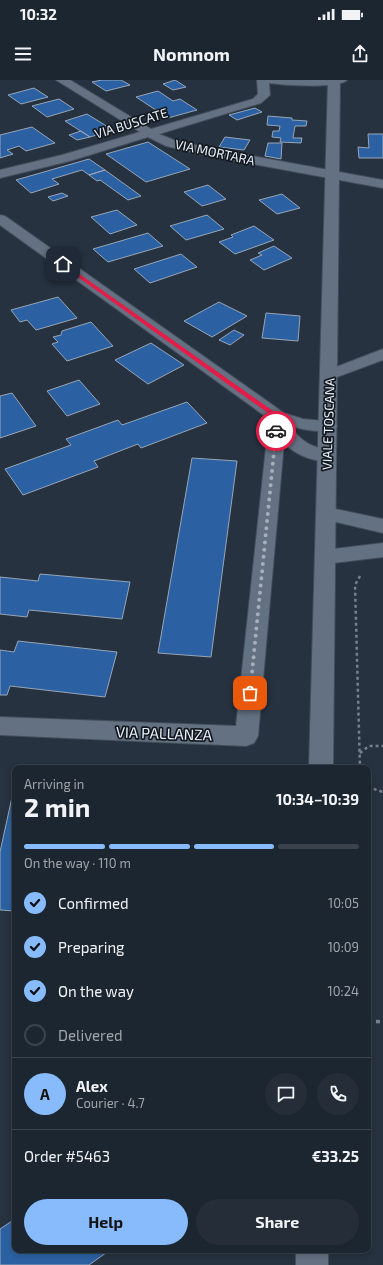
<!DOCTYPE html>
<html lang="en">
<head>
<meta charset="utf-8">
<style>
  body { margin:0; font-family:"Exo 2",sans-serif; background:#252e38; color:#f1f3f6; height:100vh; display:flex; flex-direction:column; font-size:15px; white-space:nowrap }
  * { box-sizing:border-box; margin:0 }
  p { font-size:13px; color:#a0a5ab }
  .icon { flex:none; width:22px; height:22px; fill:none; stroke:currentColor; stroke-width:2; stroke-linecap:round; stroke-linejoin:round }
  .map { position:relative; flex:1; overflow:hidden }
  .panel { position:absolute; left:12px; top:685px; width:359px; height:488px; display:flex; flex-direction:column; background:#1c2630; border-radius:8px; box-shadow:0 2px 6px #0003,0 0 0 1px #3a434c }
  .panel>* { flex:none }
  .pin { position:absolute; display:grid; place-items:center; width:34px; height:34px; color:#fff; margin:-17px; border-radius:8px; box-shadow:0 2px 6px #0006 }
  .courier { position:absolute; display:grid; place-items:center; width:40px; height:40px; margin:-20px; border:3px solid #e11d48; border-radius:50%; background:#fff; color:#222; box-shadow:0 1px 5px #0007 }
  .headline em { font-style:normal; font-weight:700 }
  .headline div { display:flex; flex-direction:column-reverse }
  .headline { display:flex; align-items:center; justify-content:space-between; height:68px; padding:0 12px }
  h1 { font-size:26px; font-weight:700; line-height:30px }
  .bar { display:grid; grid-template-columns:repeat(4,1fr); gap:6px 4px; align-content:center; height:48px; padding:0 12px }
  .bar i { height:5px; border-radius:3px; background:#3a434c }
  .bar .selected { background:#87bbfb }
  .bar p { grid-column:span 4 }
  .line { display:flex; align-items:center; gap:10px; padding:0 12px; border-top:1px solid #3a434c }
  .line div { flex:1 }
  .round { display:grid; place-items:center; flex:none; width:42px; height:42px; border-radius:21px; background:#252e38 }
  ol { padding:0 12px; list-style:none }
  li { display:flex; align-items:center; gap:12px; height:44px }
  li p { margin-inline-start:auto }
  li .icon { padding:4px; border-radius:50%; background:#87bbfb; color:#111; stroke-width:4 }
  li:last-child { color:#a0a5ab }
  li i { width:22px; height:22px; border:2px solid #3a434c; border-radius:50% }
  .button { display:flex; gap:8px; margin-top:auto; padding:8px 12px }
  .button a { flex:1; height:46px; border-radius:24px; background:#87bbfb; color:#111; font-size:16px; font-weight:700; line-height:46px; text-align:center }
  .button a+a { background:#252e38; color:#f1f3f6 }
  .status { display:flex; justify-content:space-between; align-items:center; height:28px; padding:0 20px; background:#1c2630; direction:ltr }
  .status svg { height:11px; fill:currentColor }
  header { display:flex; justify-content:space-between; align-items:center; height:52px; padding:0 12px; background:#1c2630; font-size:18px; font-weight:700 }
  .map>svg:first-child { display:block }
  .building { fill:#2b61a2; stroke:#97a5b7 }
  .lines { fill:none; stroke-linecap:round; stroke-linejoin:round }
  .minor-casing { stroke:#444d5a; stroke-width:2 }
  .tertiary-casing { stroke:#444d5a; stroke-width:2 }
  .path-far1 { stroke:#77818d; stroke-width:2.5; stroke-dasharray:3 3; stroke-linecap:butt }
  .path { stroke:#77818d; stroke-width:3.5; stroke-dasharray:4 4; stroke-linecap:butt }
  .minor { fill:#647182; fill-rule:evenodd }
  .tertiary { fill:#647182; fill-rule:evenodd }
  .route { fill:#e11d48 }
  .done { stroke:#a5afba; stroke-width:4; stroke-dasharray:0 7.2 }
  .labels { text-anchor:middle; dominant-baseline:central; stroke-width:3.5; stroke-linejoin:round; paint-order:stroke }
  .far-street-label { font-size:13px; fill:#eaf2fc; stroke:#141920 }
  .street-label { font-size:15px; fill:#eaf2fc; stroke:#141920 }
</style>
</head>
<body>
<div class="status"><b>10:32</b><svg viewBox="0 0 49 12"><path d="M0 12V9h3v3zM5 12V6h3v6zM10 12V3h3v9zM15 12V0h3v12zM26 1h20v11H26zM47 4h2v5h-2z"/></svg></div>
<header><svg class="icon" aria-label="menu" viewBox="0 0 24 24"><path d="M4 6h16M4 12h16M4 18h16"/></svg>Nomnom<svg class="icon" aria-label="share" viewBox="0 0 24 24"><path d="M12 15V3M7 8l5-5 5 5M5 13v7h14v-7"/></svg></header>
<div class="map">
<svg width="383" height="1185" viewBox="0 0 383 1185">
  <rect width="100%" height="100%" fill="#263240"/>
  <!-- building -->
  <path class="building" d="M102,0H121L130,5L106,11L92,2Z
    M175,0L186,7L173,10L163,4Z
    M34,8L48,17L21,24L8,15Z
    M158,11L173,21L180,19L197,30L168,38L136,17Z
    M59,19L74,29L47,37L32,26Z
    M255,28L262,32L237,40L229,35Z
    M87,34L113,50L90,57L65,41Z
    M268,36L292,38V40L307,41L306,46H295L293,58H302L301,63L280,62L281,58L272,57L273,51H279L280,46L267,45Z
    M32,47L55,63L26,71L19,66L7,70L13,74L0,78V55Z
    M81,51L90,57L77,60L69,55Z
    M368,54H383V78H359L358,67L369,68Z
    M225,57L250,60L244,70L219,67Z
    M148,62L190,89L146,102L106,74Z
    M268,63H282L281,79L265,76Z
    M89,79L105,90L89,95L82,90L52,99L59,104L31,113L16,100Z
    M105,90L141,116L128,120L100,100L97,101L89,95Z
    M208,105L226,119L202,126L184,112Z
    M62,113L68,116L53,121L48,117Z
    M282,114L300,128L277,134L259,120Z
    M117,130L137,145L110,154L91,137Z
    M207,135L224,149L186,160L170,146Z
    M254,146L274,160L235,174L219,162L233,157L231,155Z
    M148,153L163,166L108,182L93,169Z
    M274,166L292,178L264,190L250,180L262,175L258,173Z
    M181,174L197,187L150,203L134,189Z
    M58,217L77,238L36,250L27,240L20,242L11,230Z
    M219,222L247,236L212,257L184,241Z
    M266,233L300,236L298,261L262,258Z
    M91,242L113,266L67,281L52,264L58,262L53,257L61,255L62,251Z
    M234,250L244,255L230,265L219,260Z
    M151,263L184,285L148,304L115,280Z
    M79,300L100,324L67,336L47,311Z
    M12,313L36,346L0,358V316Z
    M187,322L207,343L141,368L138,364L94,381L98,387L23,415L5,389L71,365L66,359L118,340L122,345Z
    M192,378L237,381L211,577L158,573Z
    M40,494L130,502L122,539L29,530L27,537L0,534V497L38,501Z
    M18,561L117,572L105,617L10,606L7,615H0V570L14,572Z
    M14,708L15,709V831L0,830V772Z
    M15,1139V1170H110L89,1185H0V1149Z"/>
  <g class="lines">
    <!-- minor casing -->
    <g class="minor-casing">
      <path id="minor" d="M56,0H70L151,49L253,19L258,14L257,0H347C339,9 282,5 269,3L270,15L261,23L159,54L174,60L199,66L383,100V108L199,74L166,66L148,57L70,81L0,98V90L62,75L140,52Z
        M0,135L5,136L284,333L303,339L334,342L337,346L334,350C321,353 304,350 291,346C301,364 315,367 333,372L336,376L333,380C317,384 295,375 284,363L258,656L254,663L246,666L0,655V637L236,646L269,339L0,145Z
        M383,269V280L329,300L323,298L321,295L323,292Z
        M326,427L383,439V453L319,438L316,433L319,428Z
        M383,463V477L325,484L318,482L315,477L318,472L325,470Z"/>
    </g>
    <!-- tertiary casing -->
    <g class="tertiary-casing">
      <path id="tertiary" d="M328,0H340L333,688H309Z
        M296,1170H328V1185H296Z"/>
    </g>
    <!-- path-far1 -->
    <path class="path-far1" d="M360,496L355,505L360,688
      M360,673L369,666H383
      M368,707L383,712"/>
    <!-- path -->
    <path class="path" d="M368,941L383,942"/>
    <!-- minor -->
    <use href="#minor" class="minor"/>
    <!-- tertiary -->
    <use href="#tertiary" class="tertiary"/>
  </g>
  <!-- route -->
  <path class="route" d="M61,183H64L280,336L278,352L274,351L275,338L61,185Z"/>
  <g class="lines">
    <!-- done -->
    <path class="done" d="M250,613L276,351"/>
  </g>
  <g class="labels">
    <!-- far-street labels -->
    <g class="far-street-label">
      <text transform="translate(131 43) rotate(-17)">VIA BUSCATE</text>
      <text transform="translate(215 72) rotate(12)">VIA MORTARA</text>
      <text transform="translate(328 344) rotate(-88)">VIALE TOSCANA</text>
    </g>
    <!-- street labels -->
    <g class="street-label">
      <text transform="translate(164 653) rotate(2)">VIA PALLANZA</text>
    </g>
  </g>
</svg>
<div class="pin" style="left:250px;top:613px;background:#ea580c"><svg class="icon" aria-label="bag" viewBox="0 0 24 24"><path d="M5 8h14l-1 12H6zM9 8a3 3 0 0 1 6 0"/></svg></div>
<div class="pin" style="left:63px;top:184px;background:#1f2937"><svg class="icon" aria-label="home" viewBox="0 0 24 24"><path d="M3 11l9-7 9 7M6 9v11h12V9"/></svg></div>
<div class="courier" style="left:276px;top:351px"><svg class="icon" aria-label="car" viewBox="0 0 24 24"><path d="M5 17H2v-5l4-1 3-4h7l3 4 3 1v5h-3M9 17h6M6 11h13"/><circle cx="7" cy="17" r="2"/><circle cx="17" cy="17" r="2"/></svg></div>
<section class="panel">
<div class="headline"><div><h1>2 min</h1><p>Arriving in</p></div><em>10:34–10:39</em></div>
<div class="bar"><i class="selected"></i><i class="selected"></i><i class="selected"></i><i></i><p>On the way · 110 m</p></div>
<ol>
<li><svg class="icon" aria-label="check" viewBox="0 0 24 24"><path d="M5 12l5 5 9-10"/></svg>Confirmed<p>10:05</p></li>
<li><svg class="icon" aria-label="check" viewBox="0 0 24 24"><path d="M5 12l5 5 9-10"/></svg>Preparing<p>10:09</p></li>
<li><svg class="icon" aria-label="check" viewBox="0 0 24 24"><path d="M5 12l5 5 9-10"/></svg>On the way<p>10:24</p></li>
<li><i></i>Delivered</li>
</ol>
<div class="line" style="height:72px"><b class="round" style="background:#87bbfb;color:#111">A</b><div><b>Alex</b><p>Courier · 4.7</p></div><a class="round"><svg class="icon" aria-label="chat" viewBox="0 0 24 24"><path d="M4 5h16v11H9l-5 4z"/></svg></a><a class="round"><svg class="icon" aria-label="phone" viewBox="0 0 24 24"><path d="M5 4h4l2 5-3 2q2 4 5 5l2-3 5 2v4C11 20 4 13 5 4z"/></svg></a></div>
<div class="line" style="height:52px"><div>Order #5463</div><b>€33.25</b></div>
<div class="button"><a>Help</a><a>Share</a></div>
</section>
</div>
</body>
</html>
